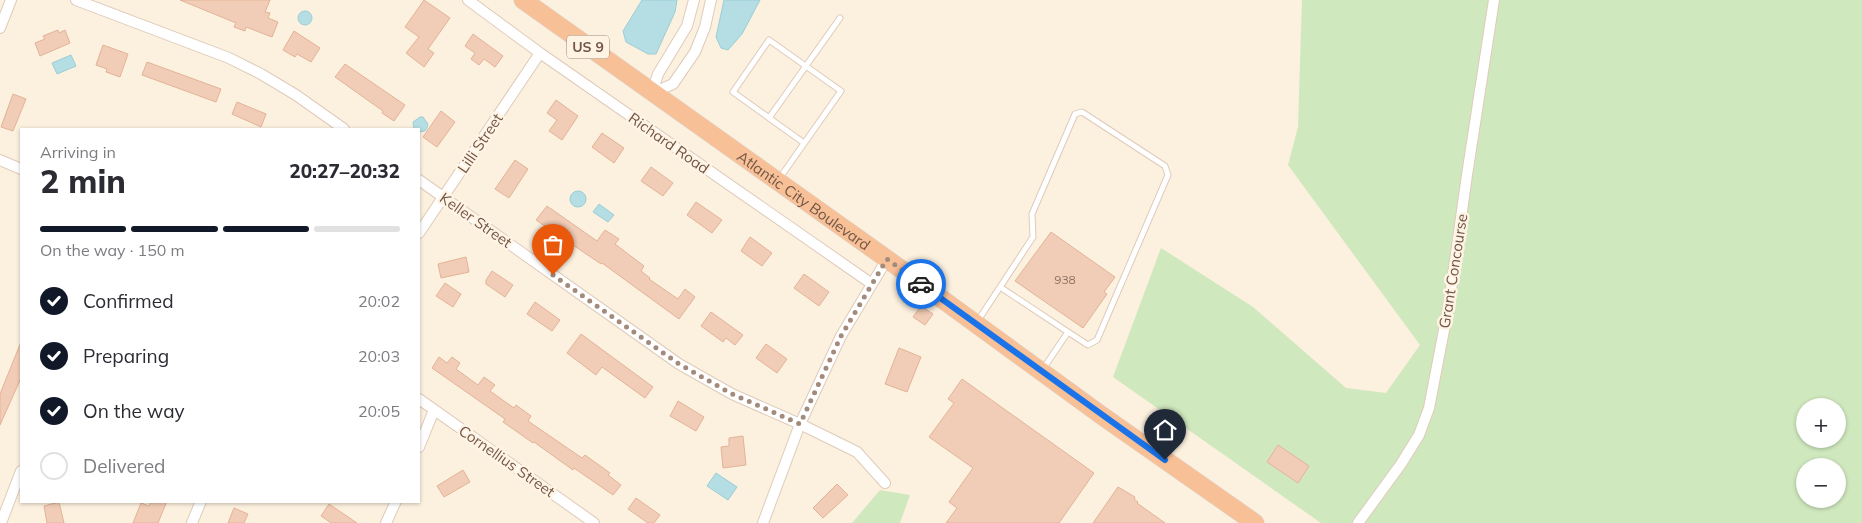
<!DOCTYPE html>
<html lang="en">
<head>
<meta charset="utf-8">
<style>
  body { margin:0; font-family:Mulish,sans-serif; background:#f7f7f7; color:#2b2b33; height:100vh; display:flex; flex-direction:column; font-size:19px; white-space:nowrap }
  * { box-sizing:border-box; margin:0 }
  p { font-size:16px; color:#7c7c81 }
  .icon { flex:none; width:28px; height:28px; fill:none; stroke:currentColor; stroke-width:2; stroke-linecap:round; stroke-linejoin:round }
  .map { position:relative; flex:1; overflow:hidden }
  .drawer { position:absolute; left:20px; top:128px; width:400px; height:375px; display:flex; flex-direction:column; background:#fff; border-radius:0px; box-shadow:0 1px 4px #0004 }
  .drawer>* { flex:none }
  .controls { position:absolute; left:1796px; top:398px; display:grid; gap:10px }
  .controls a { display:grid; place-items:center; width:50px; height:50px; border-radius:50%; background:#fff; box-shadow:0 1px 4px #0004; font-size:25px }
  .pin { position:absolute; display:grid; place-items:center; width:42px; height:42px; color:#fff; margin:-51px -21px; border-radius:50% 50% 50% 0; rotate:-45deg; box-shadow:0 0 5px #0007 }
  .pin .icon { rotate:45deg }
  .courier { position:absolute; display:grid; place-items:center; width:50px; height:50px; margin:-25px; border:4px solid #1a73e8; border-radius:50%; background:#fff; color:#222; box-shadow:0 1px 6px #0007 }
  .overview em { font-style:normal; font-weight:800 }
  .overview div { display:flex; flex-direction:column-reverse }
  .overview { display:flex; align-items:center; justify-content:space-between; height:85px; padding:0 20px }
  h1 { font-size:32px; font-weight:800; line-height:38px }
  .bar { display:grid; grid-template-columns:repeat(4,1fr); gap:8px 5px; align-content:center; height:60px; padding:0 20px }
  .bar i { height:6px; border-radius:4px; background:#e1e1e2 }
  .bar .selected { background:#111827 }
  .bar p { grid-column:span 4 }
  ol { padding:0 20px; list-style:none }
  li { display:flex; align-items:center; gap:15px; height:55px }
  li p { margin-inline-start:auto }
  li .icon { padding:5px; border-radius:50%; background:#111827; color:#fff; stroke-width:4 }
  li:last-child { color:#7c7c81 }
  li i { width:28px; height:28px; border:2px solid #e1e1e2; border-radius:50% }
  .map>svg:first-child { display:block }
  .green { fill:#d0e8be; fill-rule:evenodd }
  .water { fill:#b4dee4; stroke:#9aced6 }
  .building { fill:#f1ccb6; stroke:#e3b397 }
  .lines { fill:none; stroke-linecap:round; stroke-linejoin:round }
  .service-casing { stroke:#dfcbbb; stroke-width:7 }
  .minor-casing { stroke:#dfcbbb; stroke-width:12 }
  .trunk-casing { stroke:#ddd6d3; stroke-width:19 }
  .service { stroke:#fff; stroke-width:5 }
  .minor { stroke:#fff; stroke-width:10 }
  .trunk { stroke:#f8c096; stroke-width:18 }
  .done { stroke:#a28b7c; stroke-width:5; stroke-dasharray:0 9 }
  .route { stroke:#1a73e8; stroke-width:6 }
  .labels { text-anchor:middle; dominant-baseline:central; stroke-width:5; stroke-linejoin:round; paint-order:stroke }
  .number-label { font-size:12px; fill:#917363 }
  .shield { fill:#fff4e4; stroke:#9c8576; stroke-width:1 }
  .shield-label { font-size:14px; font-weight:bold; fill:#715547 }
  .street-label { font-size:15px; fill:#715547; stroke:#fff4e4 }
</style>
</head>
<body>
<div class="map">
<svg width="1862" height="523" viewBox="0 0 1862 523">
  <rect width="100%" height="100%" fill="#fcf0de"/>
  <!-- green -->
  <path class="green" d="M1302,0H1862V523H1321L1113,377L1161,248L1253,307L1346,388L1386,393L1420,345L1288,165L1298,127ZM1805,406H1838V439H1805ZM1805,466H1838V499H1805Z
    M880,490L910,495L900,523H852Z"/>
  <!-- water -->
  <path class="water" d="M642,0H677L675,12L656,54H648L626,42L623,31Z
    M724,0H760L742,34L728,50L721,48L716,37Z
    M298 18a7 7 0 1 1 14 0a7 7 0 1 1-14 0Z
    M71,55L76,66L57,74L52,63Z
    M420,117H423L428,124L427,128L425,131L419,132V129H414L413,122Z
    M570 199a8 8 0 1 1 16 0a8 8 0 1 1-16 0Z
    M599,204L614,215L608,222L593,212Z
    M716,473L737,487L728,500L707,486Z"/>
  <!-- building -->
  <path class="building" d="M180,0H270L265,12L270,13L268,18L278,22L272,37L246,27L245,31L234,27L236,23Z
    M424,0L450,18L428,49L434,53L424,67L406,53L419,37L405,27Z
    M58,30L59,33L65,30L70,43L40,56L35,43L45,39L43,36Z
    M294,31L320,48L311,62L297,54L295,57L283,50Z
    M473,34L503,56L495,67L484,59L479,65L471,59L475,53L465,46Z
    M103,45L128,54L120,77L106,72L107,69L96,65Z
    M147,62L221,89L216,102L142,75Z
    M345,64L405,105L394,121L382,113L383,111L335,77Z
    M13,94L26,99L13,131L1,127Z
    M556,100L578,116L562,140L549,131L557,120L547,113Z
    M237,102L266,114L261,127L232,114Z
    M441,111L455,122L437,147L423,137Z
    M602,133L624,148L614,163L592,147Z
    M515,160L528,169L509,198L495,189Z
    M651,167L673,183L663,196L641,181Z
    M696,202L722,220L712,233L687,215Z
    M547,206L597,241L605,230L619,239L615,244L644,266L641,271L650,278L649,279L678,299L685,289L695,297L679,319L602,263L601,264L536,220Z
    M1051,232L1115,277L1104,292L1107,294L1083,328L1015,281Z
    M750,237L772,253L762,266L741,251Z
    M466,257L469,272L441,278L438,264Z
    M492,271L513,285L505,297L486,284V280Z
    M804,274L829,292L819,306L794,288Z
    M445,283L461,294L453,307L436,296Z
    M535,302L560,320L552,331L527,314Z
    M921,306L933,314L925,325L913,317Z
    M711,312L743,335L735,345L726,338L723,342L701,326Z
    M581,334L653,387L645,398L602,367L596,375L567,353Z
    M21,342V378L0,425V394Z
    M766,344L787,359L777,373L756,358Z
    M899,348L921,357L907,392L885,384Z
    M439,357L447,363L452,357L460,363L456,369L478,385L484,377L495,385L490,391L514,408L516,405L531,416L528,421L582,458L585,455L610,473L608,475L621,485L613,495L574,468L573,470L534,442L533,443L503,422L505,419L432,368Z
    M962,379L1094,473L1059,523H946L957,508L949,502L973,468L929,437L954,403L948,399Z
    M678,401L704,417L696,431L670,416Z
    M743,436L746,465L723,468L721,447L729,446V438Z
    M1278,445L1309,466L1298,483L1267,462Z
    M463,470L470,482L444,497L437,486Z
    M837,484L848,495L823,518L813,508Z
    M1118,487L1135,497L1134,499L1138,502L1137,503L1165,523H1093Z
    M636,498L660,515L654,523H648L628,509Z
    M151,501H167L158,523H133L141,503L149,506Z
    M59,502L64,523H47L44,506Z
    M329,504L357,523H331L321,516Z
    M234,508L248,514L244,523H228Z"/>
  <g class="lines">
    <!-- service casing -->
    <g class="service-casing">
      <path id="service" d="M769,118L840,18
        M779,179L841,91L769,40L733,92L804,143
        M1000,287L1068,332
        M977,322L1033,237L1032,214L1075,114L1082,112L1165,166L1168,175L1097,340L1088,345L1068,332L1043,369"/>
    </g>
    <!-- minor casing -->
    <g class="minor-casing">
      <path id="minor" d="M76,0L229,58L261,74L296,95L344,129
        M468,0L540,53L872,284
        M0,28L11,0
        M652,93L673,84L695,52L705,27L711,0
        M652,93L658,74L687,26L694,0
        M0,160L21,169
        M419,180L679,364L732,394L800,424L857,452L885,483
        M419,233L540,53
        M419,399L594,523
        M419,447L434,410
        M1,523L21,471
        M192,523L201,501
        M386,523L396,501
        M763,523L800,424L841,336L887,259
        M1358,523L1401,464L1419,435L1429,408L1449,304L1467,175L1494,0"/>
    </g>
    <!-- trunk casing -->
    <g class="trunk-casing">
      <g id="trunk">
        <path id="s1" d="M523,0L887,259L1101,415L1255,523"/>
      </g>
    </g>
    <!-- service -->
    <use href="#service" class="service"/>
    <!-- minor -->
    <use href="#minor" class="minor"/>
    <!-- trunk -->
    <use href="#trunk" class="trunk"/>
  </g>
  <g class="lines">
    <!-- done -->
    <path class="done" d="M553,275L679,364L732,394L800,424L841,336L887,259L921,284"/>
    <!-- route -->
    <path class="route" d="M921,284L1165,460"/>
  </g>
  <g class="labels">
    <!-- number labels -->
    <g class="number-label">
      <text x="1065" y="279">938</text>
    </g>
    <!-- shield labels -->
    <rect class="shield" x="567" y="35.5" width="42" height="23" rx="4"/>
    <g class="shield-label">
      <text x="588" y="47">US 9</text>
    </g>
    <!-- street labels -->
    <g class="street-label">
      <text transform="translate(480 143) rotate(-56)">Lilli Street</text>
      <text transform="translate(669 143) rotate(35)">Richard Road</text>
      <text stroke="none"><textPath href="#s1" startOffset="345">Atlantic City Boulevard</textPath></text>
      <text transform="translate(476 220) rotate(35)">Keller Street</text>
      <text transform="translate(1453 271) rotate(-81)">Grant Concourse</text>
      <text transform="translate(507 461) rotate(35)">Cornellius Street</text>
    </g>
  </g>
</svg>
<div class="controls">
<a>+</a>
<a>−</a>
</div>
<div class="pin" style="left:553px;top:275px;background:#ea580c"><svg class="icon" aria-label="bag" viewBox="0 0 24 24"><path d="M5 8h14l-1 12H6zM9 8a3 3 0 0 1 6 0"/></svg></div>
<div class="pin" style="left:1165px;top:460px;background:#1f2937"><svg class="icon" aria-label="home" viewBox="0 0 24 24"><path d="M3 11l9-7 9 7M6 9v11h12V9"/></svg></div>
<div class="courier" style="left:921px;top:284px"><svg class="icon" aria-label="car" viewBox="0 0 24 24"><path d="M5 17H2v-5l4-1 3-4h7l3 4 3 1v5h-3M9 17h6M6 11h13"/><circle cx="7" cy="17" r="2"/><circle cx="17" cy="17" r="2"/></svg></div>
<section class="drawer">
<div class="overview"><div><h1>2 min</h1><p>Arriving in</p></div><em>20:27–20:32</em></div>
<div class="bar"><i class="selected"></i><i class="selected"></i><i class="selected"></i><i></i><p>On the way · 150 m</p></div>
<ol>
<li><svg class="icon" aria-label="check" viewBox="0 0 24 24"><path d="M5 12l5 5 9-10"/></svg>Confirmed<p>20:02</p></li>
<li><svg class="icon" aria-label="check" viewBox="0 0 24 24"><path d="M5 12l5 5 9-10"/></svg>Preparing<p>20:03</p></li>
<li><svg class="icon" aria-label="check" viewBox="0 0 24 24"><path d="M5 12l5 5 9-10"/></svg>On the way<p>20:05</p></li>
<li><i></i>Delivered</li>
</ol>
</section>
</div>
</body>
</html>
